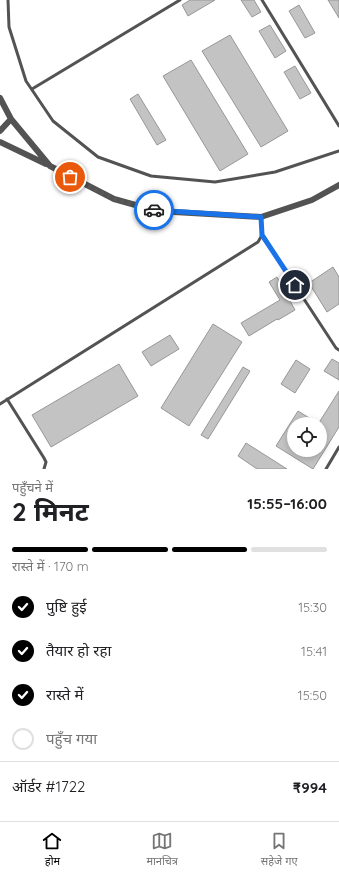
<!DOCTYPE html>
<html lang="hi">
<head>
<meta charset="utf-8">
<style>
  body { margin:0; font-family:Quicksand,"Noto Sans Devanagari",sans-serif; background:#f6f6f6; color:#202124; height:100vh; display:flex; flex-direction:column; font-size:15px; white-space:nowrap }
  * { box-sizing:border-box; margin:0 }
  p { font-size:13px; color:#757577 }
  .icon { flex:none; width:22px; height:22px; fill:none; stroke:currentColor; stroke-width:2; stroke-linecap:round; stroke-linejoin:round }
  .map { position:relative; height:469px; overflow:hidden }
  .sheet { display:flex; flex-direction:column; background:#fff; flex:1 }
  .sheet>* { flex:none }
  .buttons { position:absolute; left:287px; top:417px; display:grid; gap:8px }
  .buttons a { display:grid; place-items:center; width:40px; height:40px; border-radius:50%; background:#fff; box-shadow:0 2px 6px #0003; font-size:20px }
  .pin { position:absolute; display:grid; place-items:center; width:34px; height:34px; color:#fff; margin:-17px; border:2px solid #fff; border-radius:50%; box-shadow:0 1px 4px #0007 }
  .courier { position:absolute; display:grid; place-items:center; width:40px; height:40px; margin:-20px; border:3px solid #1a73e8; border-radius:50%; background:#fff; color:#222; box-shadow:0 1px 5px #0007 }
  .summary em { font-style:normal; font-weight:700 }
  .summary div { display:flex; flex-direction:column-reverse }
  .summary { display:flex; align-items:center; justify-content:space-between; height:68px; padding:0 12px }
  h1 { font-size:26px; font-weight:700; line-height:30px }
  .bar { display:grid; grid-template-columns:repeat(4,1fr); gap:6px 4px; align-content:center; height:48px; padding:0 12px }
  .bar i { height:5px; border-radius:3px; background:#e0e0e0 }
  .bar .selected { background:#000 }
  .bar p { grid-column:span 4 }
  .line { display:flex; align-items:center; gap:10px; padding:0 12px; border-top:1px solid #e0e0e0 }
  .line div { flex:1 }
  ol { padding:0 12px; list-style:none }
  li { display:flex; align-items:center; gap:12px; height:44px }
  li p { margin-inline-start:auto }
  li .icon { padding:4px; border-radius:50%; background:#000; color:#fff; stroke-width:4 }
  li:last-child { color:#757577 }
  li i { width:22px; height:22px; border:2px solid #e0e0e0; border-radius:50% }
  .tabs { display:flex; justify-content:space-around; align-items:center; height:56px; border-top:1px solid #e0e0e0; background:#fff; font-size:11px; color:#757577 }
  .tabs a { display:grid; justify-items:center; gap:2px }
  .tabs .selected { color:#000 }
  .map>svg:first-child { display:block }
  .building { fill:#c3c3c3; stroke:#979797 }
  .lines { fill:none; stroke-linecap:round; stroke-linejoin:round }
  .lane { stroke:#535353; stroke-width:3 }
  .street { stroke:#535353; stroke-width:6 }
  .done { stroke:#595959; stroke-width:4; stroke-dasharray:0 7.2 }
  .route { stroke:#1a73e8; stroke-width:5 }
</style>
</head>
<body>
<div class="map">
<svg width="339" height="469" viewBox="0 0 339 469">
  <rect width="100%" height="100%" fill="#fff"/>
  <!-- building -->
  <path class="building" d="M190,0H215L188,16L182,5Z
    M241,0H254L261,12L252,17Z
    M328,0H339V18Z
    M299,5L315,33L305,38L289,11Z
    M270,25L286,51L275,58L259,31Z
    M230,35L288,131L261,147L202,51Z
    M191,60L248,154L220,171L163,76Z
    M295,66L311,93L300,99L284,72Z
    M138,94L166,140L157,145L130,99Z
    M333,267L339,277V304L327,312L309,283Z
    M277,277L295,310L278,320L277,319L249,336L241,323L280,300L269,282Z
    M213,324L242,342L189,426L161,408Z
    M170,335L179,349L151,366L142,352Z
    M332,359L339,363V380L324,371Z
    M296,360L310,369L295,393L281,384Z
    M119,364L138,396L51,447L32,415Z
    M243,367L250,371L208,439L201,435Z
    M339,391V427L313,469L276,446L298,411L319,424H294V450H320V421Z
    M246,443L287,469H257L238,456Z"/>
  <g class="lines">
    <!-- lane -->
    <path class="lane" d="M8,0L9,27L26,81L53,121L98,157L151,176L215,182L275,172L339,151
      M262,0L339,126
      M32,89L180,0
      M262,235L336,348L339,350
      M7,399L44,458L46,462L44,469
      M0,404L258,242L262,235L261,218
      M326,469L339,447"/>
    <!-- street -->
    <path class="street" d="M0,98L11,119L50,166L114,199L157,211L261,217L312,200L339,185
      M0,131L11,119
      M0,142L46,164"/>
  </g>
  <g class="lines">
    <!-- done -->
    <path class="done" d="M70,177L114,199L154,210"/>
    <!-- route -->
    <path class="route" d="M154,210L261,217L262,235L295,285"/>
  </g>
</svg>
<div class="buttons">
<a><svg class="icon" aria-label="locate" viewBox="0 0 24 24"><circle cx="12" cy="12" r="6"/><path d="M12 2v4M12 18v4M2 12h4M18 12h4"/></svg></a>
</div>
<div class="pin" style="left:70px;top:177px;background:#ea580c"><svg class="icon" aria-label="bag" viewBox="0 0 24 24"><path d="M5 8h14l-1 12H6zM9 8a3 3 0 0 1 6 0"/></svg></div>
<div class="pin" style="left:295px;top:285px;background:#1f2937"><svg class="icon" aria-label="home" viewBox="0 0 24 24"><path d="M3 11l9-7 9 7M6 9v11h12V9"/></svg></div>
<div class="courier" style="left:154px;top:210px"><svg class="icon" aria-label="car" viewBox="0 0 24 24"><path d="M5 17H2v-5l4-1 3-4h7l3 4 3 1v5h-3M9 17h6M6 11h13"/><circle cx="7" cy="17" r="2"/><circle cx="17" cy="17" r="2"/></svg></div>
</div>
<section class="sheet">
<div class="summary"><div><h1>2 मिनट</h1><p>पहुँचने में</p></div><em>15:55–16:00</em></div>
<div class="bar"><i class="selected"></i><i class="selected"></i><i class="selected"></i><i></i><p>रास्ते में · 170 m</p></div>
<ol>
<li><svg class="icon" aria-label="check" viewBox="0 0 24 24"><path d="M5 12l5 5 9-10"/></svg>पुष्टि हुई<p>15:30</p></li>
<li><svg class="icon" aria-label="check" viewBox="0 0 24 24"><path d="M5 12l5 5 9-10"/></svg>तैयार हो रहा<p>15:41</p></li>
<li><svg class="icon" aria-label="check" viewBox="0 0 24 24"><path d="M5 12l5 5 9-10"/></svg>रास्ते में<p>15:50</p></li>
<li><i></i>पहुँच गया</li>
</ol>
<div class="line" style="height:52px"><div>ऑर्डर #1722</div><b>₹994</b></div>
</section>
<nav class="tabs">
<a class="selected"><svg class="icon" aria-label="home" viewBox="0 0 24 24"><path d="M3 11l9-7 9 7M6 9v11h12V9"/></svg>होम</a>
<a><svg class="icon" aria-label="map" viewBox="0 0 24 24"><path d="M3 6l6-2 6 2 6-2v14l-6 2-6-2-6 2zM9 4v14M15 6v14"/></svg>मानचित्र</a>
<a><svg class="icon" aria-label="saved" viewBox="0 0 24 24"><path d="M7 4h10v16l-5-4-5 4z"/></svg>सहेजे गए</a>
</nav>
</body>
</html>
